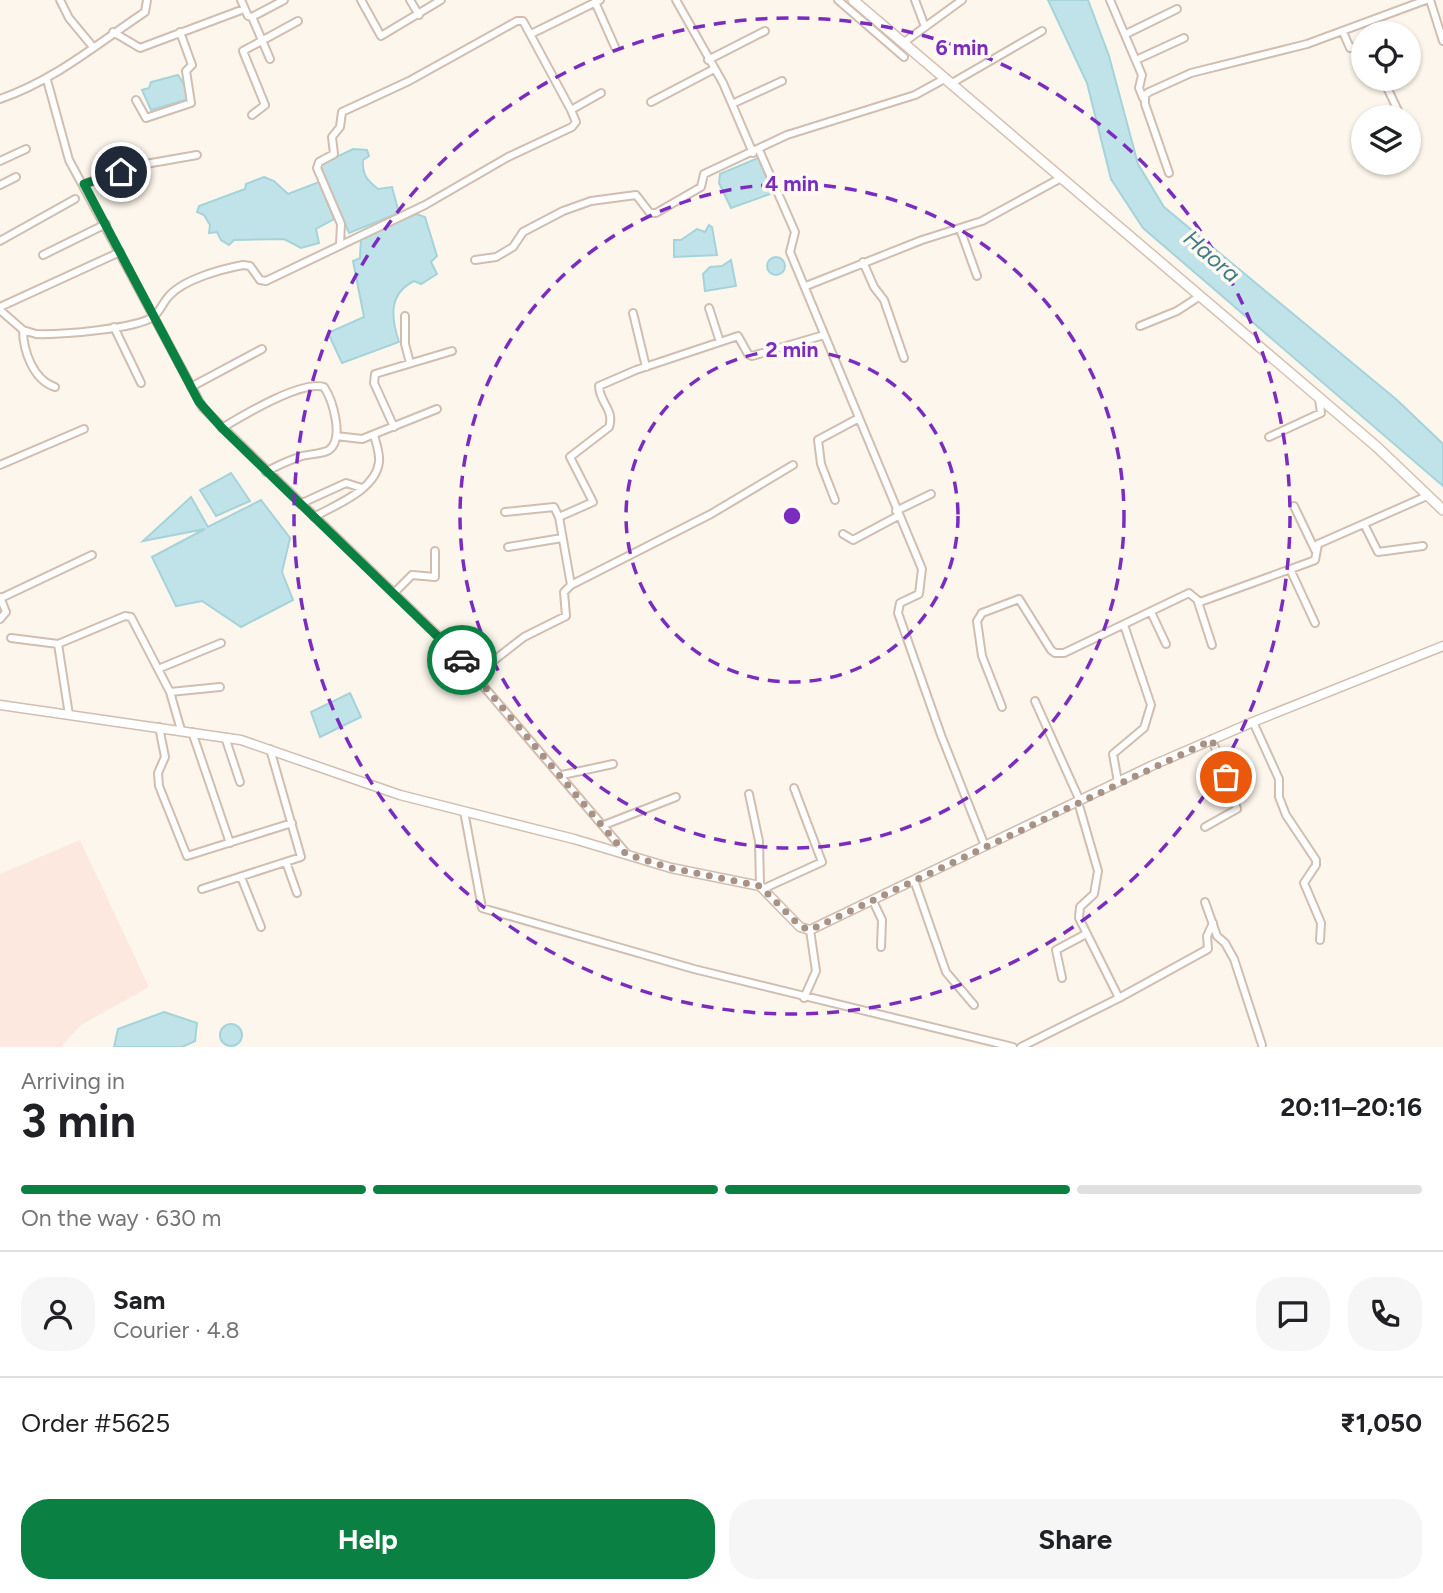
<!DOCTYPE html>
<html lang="en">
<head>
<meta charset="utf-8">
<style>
  body { margin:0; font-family:Figtree,sans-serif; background:#f6f6f6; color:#202124; height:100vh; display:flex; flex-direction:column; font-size:26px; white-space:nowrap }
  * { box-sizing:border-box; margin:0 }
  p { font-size:23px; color:#757577 }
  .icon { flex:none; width:38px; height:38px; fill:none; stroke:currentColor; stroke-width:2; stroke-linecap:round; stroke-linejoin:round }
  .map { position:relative; height:1047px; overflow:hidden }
  .details { display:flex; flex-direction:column; background:#fff; flex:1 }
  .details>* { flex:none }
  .fabs { position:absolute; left:1351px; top:21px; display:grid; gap:14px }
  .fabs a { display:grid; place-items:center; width:70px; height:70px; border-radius:50%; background:#fff; box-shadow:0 2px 5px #0004; font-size:35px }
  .pin { position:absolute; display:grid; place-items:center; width:60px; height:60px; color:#fff; margin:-30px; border:4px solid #fff; border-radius:50%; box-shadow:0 2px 7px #0007 }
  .courier { position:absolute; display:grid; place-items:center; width:70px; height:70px; margin:-35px; border:5px solid #0b8043; border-radius:50%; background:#fff; color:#222; box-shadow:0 2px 9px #0007 }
  .overview em { font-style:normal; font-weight:700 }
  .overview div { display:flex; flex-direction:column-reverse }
  .overview { display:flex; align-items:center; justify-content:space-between; height:119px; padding:0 21px }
  h1 { font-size:46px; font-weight:700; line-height:52px }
  .bar { display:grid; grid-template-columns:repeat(4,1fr); gap:10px 7px; align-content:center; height:84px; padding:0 21px }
  .bar i { height:9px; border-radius:5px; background:#e0e0e0 }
  .bar .on { background:#0b8043 }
  .bar p { grid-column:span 4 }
  .line { display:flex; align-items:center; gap:18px; padding:0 21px; border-top:2px solid #e0e0e0 }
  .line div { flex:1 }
  .round { display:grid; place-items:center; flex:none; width:74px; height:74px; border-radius:28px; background:#f6f6f6 }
  .button { display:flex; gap:14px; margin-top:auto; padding:14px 21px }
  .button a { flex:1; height:80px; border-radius:28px; background:#0b8043; color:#fff; font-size:28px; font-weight:700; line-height:80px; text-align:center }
  .button a+a { background:#f6f6f6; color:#202124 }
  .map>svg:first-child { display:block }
  .commercial { fill:#fde8e0 }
  .water { fill:#bfe3e8; stroke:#a5d3da; stroke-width:2 }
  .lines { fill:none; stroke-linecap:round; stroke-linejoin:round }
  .minor-casing { stroke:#d1beb0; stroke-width:10 }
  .tertiary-casing { stroke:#d1beb0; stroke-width:11 }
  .secondary-casing { stroke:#d6c0b0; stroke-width:12 }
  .minor { stroke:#fff; stroke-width:6 }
  .tertiary { stroke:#fff; stroke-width:8 }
  .secondary { stroke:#fff; stroke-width:9 }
  .done { stroke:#a89285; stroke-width:7; stroke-dasharray:0 12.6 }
  .route { stroke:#0b8043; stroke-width:9 }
  .ring { fill:none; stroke:#7b2cbf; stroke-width:3.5; stroke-dasharray:12 9 }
  .labels { text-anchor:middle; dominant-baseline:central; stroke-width:7; stroke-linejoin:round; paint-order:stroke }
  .water-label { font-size:23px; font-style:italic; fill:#437c86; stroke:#fffaf3 }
  .centre { fill:#7b2cbf; stroke:#fffaf3; stroke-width:3.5 }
  .ring-label { font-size:21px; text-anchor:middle; font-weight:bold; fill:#7b2cbf; stroke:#fffaf3; stroke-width:7; stroke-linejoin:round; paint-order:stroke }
</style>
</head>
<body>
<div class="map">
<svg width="1443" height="1047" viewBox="0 0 1443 1047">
  <rect width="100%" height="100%" fill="#fdf6ec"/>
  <!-- commercial -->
  <path class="commercial" d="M80,840L149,987L81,1025L61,1047H0V874Z"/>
  <!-- water -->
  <path class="water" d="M1048,0H1088L1109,56L1138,164L1164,207L1397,400L1443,444V486L1143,228L1111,179L1087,83Z
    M178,75L189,92L186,100L151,110L142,90L149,88L151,82Z
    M353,149L367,150L369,156L363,160C362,175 367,180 378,189L392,187L399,213L349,233L320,165Z
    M758,158L773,193L731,208L719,183L720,174Z
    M264,177L274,181L288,194L319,182L334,219L316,229L319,243L301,248L284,239L234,240L229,245L221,240L217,232L209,233L210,225L204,215L197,212L199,206L245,189L246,184Z
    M416,214L425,217L437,256L431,262L437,274L421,284L414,281C388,294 391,318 399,342L342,363L328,333L364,317L353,261L360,258L361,238Z
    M709,225L712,227L717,255L674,257V240H681L697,229L705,232Z
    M767 266a9 9 0 1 1 18 0a9 9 0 1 1-18 0Z
    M731,260L736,286L705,291L703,274L710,267L722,266Z
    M231,473L250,501L216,516L200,490Z
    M191,497L208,527L261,500L290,538L282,572L293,600L241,627L202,601L176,606L152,557L205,529L143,541Z
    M350,693L361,717L320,737L311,712Z
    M164,1012L197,1023L195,1041L182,1047H114L118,1029Z
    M220 1035a11 11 0 1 1 22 0a11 11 0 1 1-22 0Z"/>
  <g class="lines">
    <!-- minor casing -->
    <g class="minor-casing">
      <path id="minor" d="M60,0L69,18L93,47
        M241,0L248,16L252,17L284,0
        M361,0L381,36L441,0
        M410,0L419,15
        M676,0L723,83L753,153
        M838,0L904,57
        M915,0L924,24
        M1110,0L1142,75L1139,88L1143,98
        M1430,0L1443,41
        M595,2L615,47
        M252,17L270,59
        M113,32L140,48L244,9
        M1343,32L1350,48L1363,45
        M531,34L600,0
        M1126,34L1177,9
        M903,43L962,0
        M708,60L765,31
        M1136,60L1184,38
        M1383,79L1401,117
        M47,80L69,160L203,408L449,646L627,854
        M952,83L1042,31
        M0,99C55,80 97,44 145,12L147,0
        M136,100L146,118L191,103L186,71L192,65L180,32
        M651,102L714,69
        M732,104L782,81
        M571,110L601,93
        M252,115L265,105L243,51L298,21
        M1409,135L1415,147
        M759,150L795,232L790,252L922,569L919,594L900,603L898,613L941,735L985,846
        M0,161L26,149
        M1169,173L1145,104V95L1149,92L1191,73L1307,44L1426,0
        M84,184L140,165L197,155
        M0,185L16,177
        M960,229L977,276
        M0,241L75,199
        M43,255L106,224
        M475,260L496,257L513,247L523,232L563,211L591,201L636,195L650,213H656L701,187L704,174L787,135L915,95L946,78
        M863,262L874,287L884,300L904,358
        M806,286L922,240L982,221L1061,178
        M0,307L120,252
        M709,308L720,342
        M0,310L23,330L36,334C59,335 135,329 153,317C160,312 163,302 169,296C184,279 222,269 243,265L250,266L260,280L266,281L425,205L508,157L572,127L576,122L571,110L523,21H517L409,81L342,112L340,127L332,137L334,154L319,162L317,168L341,224L340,244
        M633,313L646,367
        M405,316V344L410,363
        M1140,326L1177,311L1200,296
        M114,327L141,383
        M23,330C23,350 33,380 55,387
        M191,387L262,349
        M394,427L374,383L375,374L452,351
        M222,428C242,416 301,380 324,387C332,399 345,438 329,450C323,454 310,454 302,456C290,460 278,465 266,472
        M336,436L362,439L437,409
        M1269,437L1321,413L1319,399
        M0,465L84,429
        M835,500L821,464L818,440L859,418
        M300,504L346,483L362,488
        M1294,506L1315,550
        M896,511L931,494
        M505,512L554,507L559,517
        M314,517C335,505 376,490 379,462C380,453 376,443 374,435
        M1364,524L1378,552L1423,546
        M843,534L853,540L898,516
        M508,547L562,538
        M1290,569L1315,623
        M571,585L559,517L593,502L570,457L609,427C615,410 599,402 599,386L636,370L738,336L748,354L752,356L824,335
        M394,593L412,575L435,577V551
        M0,597L6,612L0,619
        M1,598L92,555
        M1198,602L1212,645
        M1151,612L1166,644
        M11,638L58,644L125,616L131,617L170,692L181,730
        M58,644L69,715
        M158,669L221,643
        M475,675L524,637L566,616L564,592L571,585L711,514L793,465
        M170,692L220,687
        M1035,701L1080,801
        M1002,707L982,656L977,621L982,613L1019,599L1051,650L1055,653H1064L1189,593L1200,602L1310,562L1315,560L1318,544L1427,496
        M1253,722L1279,779V797L1286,815L1316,860V865L1304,883L1321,923L1320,940
        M159,727L165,757L158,773L159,786L187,856L292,823
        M192,732L230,843
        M225,737L240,782
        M562,775L613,764
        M1118,782L1113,754L1144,728L1151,705L1124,625
        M749,794L759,841L760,886
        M464,811L482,908L694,969L1013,1047
        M604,825L676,797
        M1205,827L1237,809L1212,739
        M286,862L297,893
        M241,877L261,927
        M914,880L946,972L974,1005
        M765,888L822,862L794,788
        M202,889L301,857L270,749
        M873,901L882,920L881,947
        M1205,902L1217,936L1225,943L1234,959L1262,1045
        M1062,978L1056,950L1086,934
        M804,998L816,971L810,930
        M1119,998L1208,949L1207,936L1213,923
        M1021,1047L1119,998L1079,918L1080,907L1094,894L1098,871L1078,802"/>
    </g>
    <!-- tertiary casing -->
    <g class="tertiary-casing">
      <path id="tertiary" d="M0,705L241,740L400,795L574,839L671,868L760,886L800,927L810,930L1151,766L1253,722L1443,646"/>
    </g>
    <!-- secondary casing -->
    <g class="secondary-casing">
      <path id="secondary" d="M853,0L1377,447L1443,510"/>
    </g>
    <!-- minor -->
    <use href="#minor" class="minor"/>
    <!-- tertiary -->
    <use href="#tertiary" class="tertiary"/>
    <!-- secondary -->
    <use href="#secondary" class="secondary"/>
  </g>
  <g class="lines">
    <!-- done -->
    <path class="done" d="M462,660L626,854L671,868L760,886L800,926L810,930L1212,740L1226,777"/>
    <!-- route -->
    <path class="route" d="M121,172L84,184L199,402L222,428L462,660"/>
  </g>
  <!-- distance rings -->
  <g class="ring">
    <circle cx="792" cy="516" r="166"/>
    <circle cx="792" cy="516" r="332"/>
    <circle cx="792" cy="516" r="498"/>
  </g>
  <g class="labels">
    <!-- water labels -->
    <g class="water-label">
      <text transform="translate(1212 256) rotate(41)">Haora</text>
    </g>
  </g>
  <circle cx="792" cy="516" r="10" class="centre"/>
  <g class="ring-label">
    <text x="962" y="55">6 min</text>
    <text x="792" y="191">4 min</text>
    <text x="792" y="357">2 min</text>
  </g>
</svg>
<div class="fabs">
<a><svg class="icon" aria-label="locate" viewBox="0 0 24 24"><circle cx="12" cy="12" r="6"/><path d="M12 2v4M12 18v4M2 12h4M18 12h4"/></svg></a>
<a><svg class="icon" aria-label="layers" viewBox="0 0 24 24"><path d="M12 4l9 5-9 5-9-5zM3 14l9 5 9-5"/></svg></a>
</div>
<div class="pin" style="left:1226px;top:777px;background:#ea580c"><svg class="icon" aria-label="bag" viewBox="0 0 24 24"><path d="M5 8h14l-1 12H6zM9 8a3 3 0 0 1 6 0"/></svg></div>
<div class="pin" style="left:121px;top:172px;background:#1f2937"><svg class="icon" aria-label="home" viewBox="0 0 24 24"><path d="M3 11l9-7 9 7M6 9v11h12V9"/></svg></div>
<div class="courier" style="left:462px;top:660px"><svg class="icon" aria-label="car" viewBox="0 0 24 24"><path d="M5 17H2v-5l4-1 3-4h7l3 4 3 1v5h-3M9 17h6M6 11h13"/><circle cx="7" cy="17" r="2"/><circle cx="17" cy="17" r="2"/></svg></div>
</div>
<section class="details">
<div class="overview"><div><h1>3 min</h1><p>Arriving in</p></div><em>20:11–20:16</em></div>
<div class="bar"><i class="on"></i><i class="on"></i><i class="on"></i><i></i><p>On the way · 630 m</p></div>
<div class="line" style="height:126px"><a class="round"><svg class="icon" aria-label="person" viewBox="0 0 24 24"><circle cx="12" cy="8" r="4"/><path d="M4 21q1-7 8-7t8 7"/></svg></a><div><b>Sam</b><p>Courier · 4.8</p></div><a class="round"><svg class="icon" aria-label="chat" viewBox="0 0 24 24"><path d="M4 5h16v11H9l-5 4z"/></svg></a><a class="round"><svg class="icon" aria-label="phone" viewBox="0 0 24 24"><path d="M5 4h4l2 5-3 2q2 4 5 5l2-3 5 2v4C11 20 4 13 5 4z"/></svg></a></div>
<div class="line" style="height:91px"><div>Order #5625</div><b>₹1,050</b></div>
<div class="button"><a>Help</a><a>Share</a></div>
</section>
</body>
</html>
